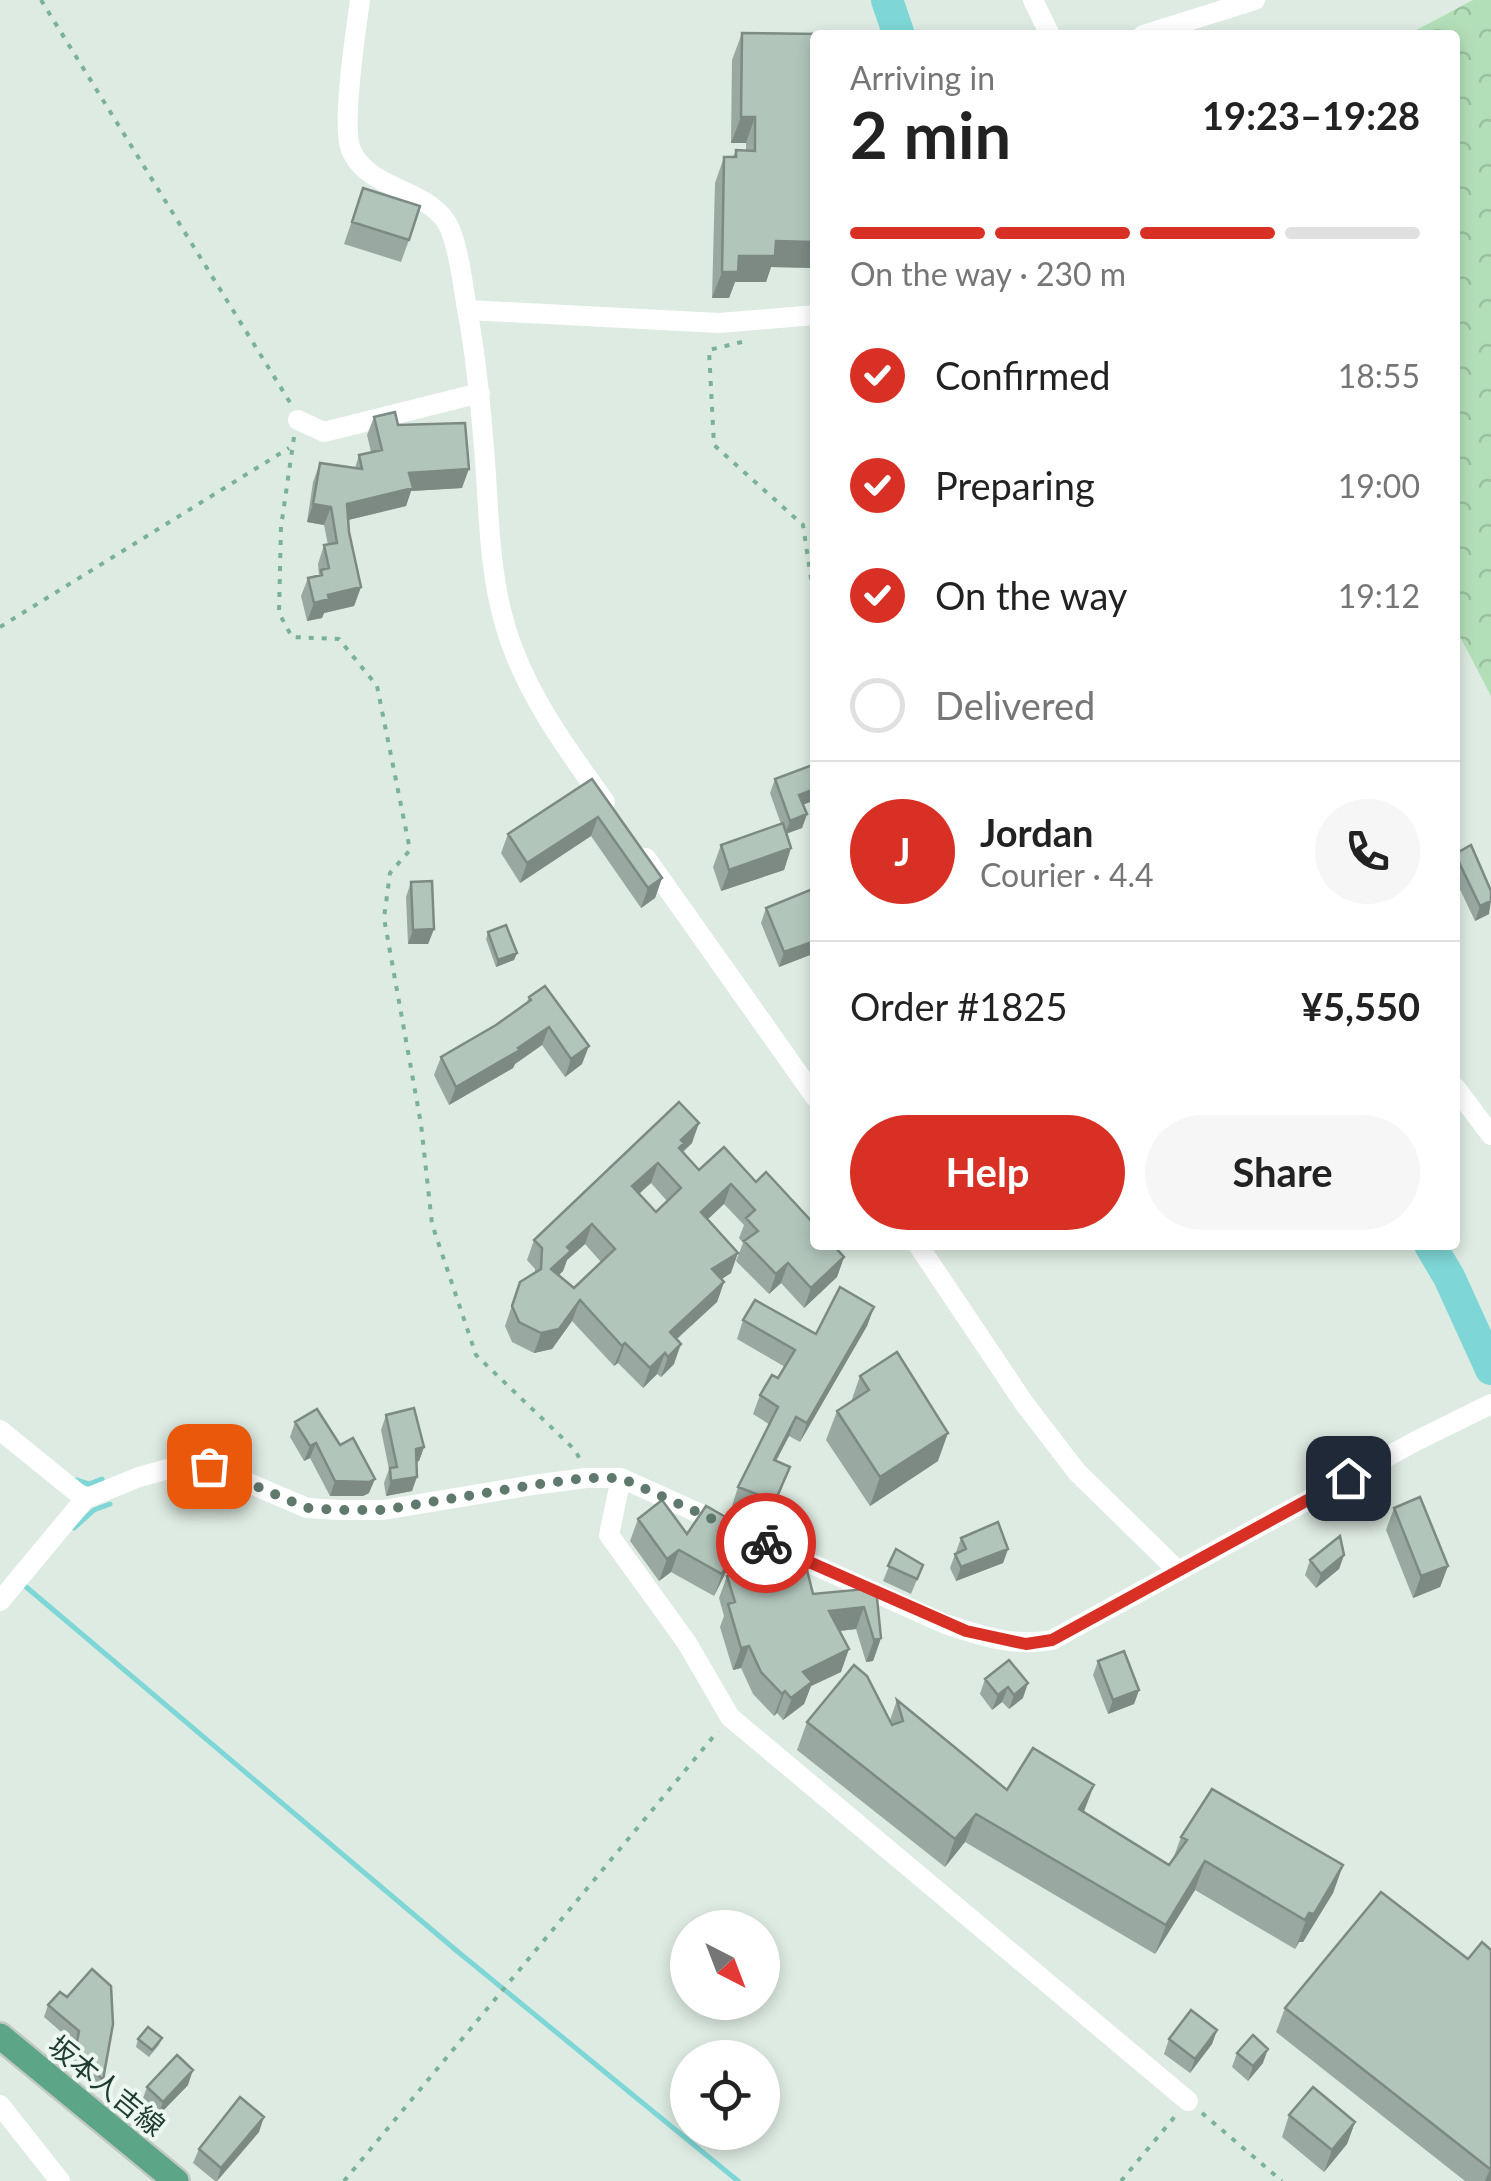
<!DOCTYPE html>
<html lang="en">
<head>
<meta charset="utf-8">
<style>
  body { margin:0; font-family:Lato,"Noto Sans JP",sans-serif; background:#f6f6f6; color:#222; height:100vh; display:flex; flex-direction:column; font-size:38px; white-space:nowrap }
  * { box-sizing:border-box; margin:0 }
  p { font-size:32px; color:#767676 }
  .icon { flex:none; width:55px; height:55px; fill:none; stroke:currentColor; stroke-width:2; stroke-linecap:round; stroke-linejoin:round }
  .map { position:relative; flex:1; overflow:hidden }
  .details { position:absolute; left:810px; top:30px; width:650px; height:1220px; display:flex; flex-direction:column; background:#fff; border-radius:10px; box-shadow:0 5px 15px #0003 }
  .details>* { flex:none }
  .needle { width:65px; rotate:138deg }
  .buttons { position:absolute; left:670px; top:1910px; display:grid; gap:20px }
  .buttons a { display:grid; place-items:center; width:110px; height:110px; border-radius:50%; background:#fff; box-shadow:0 5px 15px #0003; font-size:50px }
  .pin { position:absolute; display:grid; place-items:center; width:85px; height:85px; color:#fff; margin:-42px; border-radius:20px; box-shadow:0 5px 15px #0006 }
  .courier { position:absolute; display:grid; place-items:center; width:100px; height:100px; margin:-50px; border:8px solid #d93025; border-radius:50%; background:#fff; color:#222; box-shadow:0 2px 12px #0007 }
  .overview em { font-style:normal; font-weight:700 }
  .overview div { display:flex; flex-direction:column-reverse }
  .overview { display:flex; align-items:center; justify-content:space-between; height:170px; padding:0 40px }
  h1 { font-size:65px; font-weight:700; line-height:75px }
  .bar { display:grid; grid-template-columns:repeat(4,1fr); gap:15px 10px; align-content:center; height:120px; padding:0 40px }
  .bar i { height:12px; border-radius:8px; background:#e0e0e0 }
  .bar .on { background:#d93025 }
  .bar p { grid-column:span 4 }
  .line { display:flex; align-items:center; gap:25px; padding:0 40px; border-top:2px solid #e0e0e0 }
  .line div { flex:1 }
  .round { display:grid; place-items:center; flex:none; width:105px; height:105px; border-radius:52px; background:#f6f6f6 }
  ol { padding:0 40px; list-style:none }
  li { display:flex; align-items:center; gap:30px; height:110px }
  li p { margin-inline-start:auto }
  li .icon { padding:10px; border-radius:50%; background:#d93025; color:#fff; stroke-width:4 }
  li:last-child { color:#767676 }
  li i { width:55px; height:55px; border:5px solid #e0e0e0; border-radius:50% }
  .primary-button { display:flex; gap:20px; margin-top:auto; padding:20px 40px }
  .primary-button a { flex:1; height:115px; border-radius:60px; background:#d93025; color:#fff; font-size:40px; font-weight:700; line-height:115px; text-align:center }
  .primary-button a+a { background:#f6f6f6; color:#222 }
  .map>svg:first-child { display:block }
  .forest { fill:url(#forest-crowns) }
  .lines { fill:none; stroke-linecap:round; stroke-linejoin:round }
  .stream { stroke:#7ed6d6; stroke-width:5 }
  .river { stroke:#7ed6d6; stroke-width:32 }
  .major-casing { stroke:#c0c8c4; stroke-width:30 }
  .path { stroke:#7ab297; stroke-width:4; stroke-dasharray:5 8; stroke-linecap:butt }
  .minor { stroke:#fff; stroke-width:20 }
  .major { stroke:#5ca587; stroke-width:25 }
  .wall { fill:#99a9a1; fill-rule:evenodd }
  .shaded-wall { fill:#7d8a83 }
  .building { fill:#b2c5bb; stroke:#7d8a83; stroke-width:2.5; fill-rule:evenodd }
  .done { stroke:#60796d; stroke-width:10; stroke-dasharray:0 18 }
  .route { stroke:#d93025; stroke-width:12 }
  .labels { text-anchor:middle; dominant-baseline:central; stroke-width:8; stroke-linejoin:round; paint-order:stroke }
  .street-label { font-size:28px; fill:#1d3b2e; stroke:#edf7f1 }
</style>
</head>
<body>
<div class="map">
<svg width="1491" height="2181" viewBox="0 0 1491 2181">
  <defs>
    <pattern id="forest-crowns" width="20" height="18" patternUnits="userSpaceOnUse" patternTransform="scale(2.5)"><rect width="20" height="18" fill="#b3dfb8"/><path d="M2 6a3 3 0 1 1 6 0M12 15a3 3 0 1 1 6 0" fill="none" stroke="#9ac09e"/></pattern>
  </defs>
  <rect width="100%" height="100%" fill="#ddebe2"/>
  <!-- forest -->
  <path class="forest" d="M1473,0H1491V696L1455,627V35H1407Z"/>
  <g class="lines">
    <!-- stream -->
    <path class="stream" d="M76,1480L89,1484L102,1479
      M74,1528L94,1510L110,1504
      M25,1586L457,1951L738,2181"/>
    <!-- river -->
    <path class="river" d="M887,0L899,35
      M1430,1245L1449,1277L1491,1369"/>
    <!-- major casing -->
    <g class="major-casing">
      <path id="major" d="M0,2036L176,2181"/>
    </g>
    <!-- path -->
    <path class="path" d="M41,0L291,404
      M742,342L709,350L714,445L803,525L815,605
      M294,437L281,527L279,613L292,637L339,639L377,686L410,850L390,873L384,918L421,1124L432,1224L476,1355L576,1451L579,1458
      M0,627L289,448
      M1202,2113L1282,2181
      M344,2181L718,1731
      M1121,2181L1177,2114"/>
    <!-- minor -->
    <path class="minor" d="M360,0C356,30 341,125 351,150C369,192 433,188 450,229C459,252 462,278 466,303C477,360 482,417 486,475C489,525 491,578 505,625C524,691 566,748 605,802
      M1033,0L1050,35
      M1143,35L1255,0
      M468,310L719,323L815,315
      M298,420L324,432L480,393
      M646,858L815,1097
      M1455,1087L1491,1135
      M918,1245L1024,1403L1077,1472L1177,1570
      M0,1430L85,1499
      M621,1478L609,1535L687,1643L730,1717L1188,2101
      M0,1601L85,1499L139,1477L179,1466H209L307,1508L340,1510H383L533,1485L586,1478H621L945,1624C981,1636 1013,1647 1052,1640L1416,1441L1491,1404
      M0,2105L60,2181"/>
    <!-- major -->
    <use href="#major" class="major"/>
  </g>
  <!-- wall -->
  <path class="wall" d="M742,33L815,35V268L771,267L766,282H735L729,298H712L715,183L724,157H733L736,150L746,151V143H731L732,60Z
    M363,188L409,240L401,262L344,244Z
    M374,417L398,425L462,488L411,491L406,506L348,520L349,532L361,587L354,606L324,613L322,618L307,621L301,596L308,578L319,576L318,564L324,545H328L324,525L307,522L313,482L320,463L355,468L359,455L371,452L367,435Z
    M592,779L662,878L655,898L641,908L591,836L520,883L501,853L508,834Z
    M775,779L815,800L803,805L807,814L802,828L786,834L791,848L784,870L721,891L713,867L721,845L781,824L770,793Z
    M1455,853L1489,914L1475,921L1455,879Z
    M411,882L434,929L428,944H408L406,897Z
    M815,901V953L779,967L761,923L766,908Z
    M488,932L517,953L514,960L496,967L486,939Z
    M529,997L582,1064L565,1077L542,1045L515,1064L513,1068L449,1105L434,1075L441,1057L496,1025L526,1004Z
    M679,1102L692,1143L683,1152L699,1170L756,1182L844,1257L837,1277L804,1308L781,1283L769,1294L736,1261L743,1243L739,1238L744,1225L724,1204L708,1219L731,1273L721,1279L724,1282L717,1302L677,1339L674,1364L661,1377L657,1374L643,1388L618,1363L614,1366L572,1321L552,1349L534,1353L512,1342L505,1326L520,1282L535,1273V1269L527,1260L534,1240ZM651,1183L667,1201L656,1212L639,1194ZM585,1244L601,1262L574,1288L559,1275L563,1271L567,1260Z
    M874,1307L867,1326L800,1442L789,1436L776,1461L783,1486L768,1520L732,1506L738,1487L770,1425L753,1414L760,1395L778,1378L785,1367L737,1339L743,1320L816,1334Z
    M860,1376L938,1461L870,1506L826,1440L837,1411L851,1402Z
    M386,1415L424,1447L419,1461L417,1462L412,1491L386,1496L384,1483L389,1469L381,1430Z
    M295,1422L340,1445L369,1493L363,1496H330L310,1458L304,1461L290,1437Z
    M1394,1508L1448,1566L1440,1587L1413,1598L1386,1530Z
    M638,1519L687,1534L749,1530L735,1563L731,1562L714,1596L671,1572L659,1581L630,1541Z
    M961,1538L1008,1549L1003,1563L956,1581L950,1568L955,1554L957,1553L956,1552Z
    M896,1549L923,1565L911,1594L883,1581Z
    M1344,1555L1339,1569L1316,1588L1305,1575L1310,1560Z
    M778,1574L813,1594L876,1588L881,1638L873,1661L866,1662L856,1629L840,1631L841,1672L811,1686L804,1704L783,1720L777,1713L774,1716L753,1694L741,1668L733,1670L720,1627L724,1616L719,1598L727,1576Z
    M1009,1660L1023,1698L1009,1709L1002,1702L992,1710L980,1694L985,1679Z
    M1098,1661L1139,1690L1134,1704L1108,1714L1093,1675Z
    M897,1700L1007,1790L1094,1785L1084,1812L1169,1865L1173,1859L1181,1837L1343,1865L1333,1893L1303,1942H1299L1295,1949L1195,1890L1155,1954L965,1842L945,1867L797,1750L807,1722L890,1720Z
    M1468,1959L1491,2181H1465L1276,2032L1285,2008Z
    M60,1992L103,2080L99,2092L71,2064L74,2043L44,2017L48,2005Z
    M1217,2030L1212,2044L1190,2073L1164,2054L1169,2039Z
    M162,2038L159,2045L149,2057L136,2047L138,2039Z
    M1237,2053L1263,2063L1248,2081L1232,2067Z
    M188,2085L158,2116L142,2101L147,2087Z
    M1289,2115L1355,2122L1347,2144L1324,2172L1282,2137Z
    M259,2132L217,2181H215L193,2163L199,2149Z"/>
  <!-- shaded-wall -->
  <path class="shaded-wall" d="M741,117H755L746,143H731Z
    M776,241L815,242V268L771,267L766,282H735L729,298H712L722,272L739,256Z
    M469,469L462,488L411,491L406,506L340,522L347,504L409,473Z
    M313,504L331,507L324,525L307,522Z
    M361,587L354,606L324,613L322,618L307,621L314,603L328,595Z
    M815,789V800L794,808L799,795Z
    M807,814L802,828L785,834L790,821Z
    M598,817L591,836L520,883L527,863Z
    M791,848L784,870L721,891L729,870Z
    M662,878L655,898L641,908L648,888Z
    M1491,901L1489,914L1475,921L1480,906Z
    M434,929L428,944H408L413,930Z
    M815,941V953L779,967L784,952Z
    M517,953L514,960L496,967L498,960Z
    M549,1027L542,1045L515,1064L513,1068L449,1105L456,1087Z
    M589,1046L582,1064L565,1077L571,1059Z
    M699,1123L692,1143L680,1154L677,1163L681,1140Z
    M658,1163L651,1183L625,1206L632,1186Z
    M731,1184L724,1204L694,1232L701,1212Z
    M592,1224L585,1244L567,1260L563,1271L544,1289L551,1269L567,1247Z
    M738,1253L731,1273L705,1290L712,1269Z
    M844,1257L837,1277L804,1308L811,1288Z
    M788,1263L781,1283L769,1294L776,1274Z
    M724,1282L717,1302L662,1352L670,1332Z
    M580,1300L572,1321L552,1349L534,1353L541,1333Z
    M874,1307L867,1326L800,1442L807,1423Z
    M625,1343L618,1363L614,1366L622,1346Z
    M681,1344L674,1364L661,1377L668,1357Z
    M665,1353L657,1374L643,1388L650,1368Z
    M796,1417L789,1436L767,1478L774,1460Z
    M948,1433L938,1461L870,1506L880,1477Z
    M316,1443L310,1458L304,1461L310,1446Z
    M424,1447L419,1461L411,1463L416,1449Z
    M417,1477L412,1491L386,1496L391,1481Z
    M375,1479L369,1493L363,1496H330L335,1481Z
    M739,1540L731,1562L714,1596L722,1574Z
    M1008,1549L1003,1563L956,1581L961,1567Z
    M679,1550L671,1572L659,1581L667,1559Z
    M1344,1555L1339,1569L1316,1588L1321,1574Z
    M1448,1566L1440,1587L1413,1598L1421,1576Z
    M864,1607L856,1629L821,1633L829,1611Z
    M881,1638L873,1661L866,1662L874,1640Z
    M749,1646L741,1668L733,1670L741,1648Z
    M849,1649L841,1672L811,1686L804,1704L783,1720L803,1672Z
    M1028,1683L1023,1698L1009,1709L1014,1695Z
    M1008,1687L1002,1702L992,1710L998,1695Z
    M1139,1690L1134,1704L1108,1714L1113,1700Z
    M785,1691L777,1713L774,1716L782,1694Z
    M1094,1785L1083,1813L1079,1809Z
    M976,1814L965,1842L945,1867L955,1839Z
    M1205,1861L1195,1890L1155,1954L1166,1925Z
    M1343,1865L1333,1893L1303,1942H1299L1295,1949L1309,1913Z
    M1217,2030L1212,2044L1190,2073L1195,2059Z
    M1268,2049L1263,2063L1248,2081L1253,2066Z
    M193,2070L188,2085L158,2116L163,2102Z
    M264,2117L259,2132L217,2181L221,2168Z
    M1355,2122L1347,2144L1324,2172L1332,2150Z
    M1491,2167V2181H1485L1490,2169Z"/>
  <!-- building -->
  <path class="building" d="M742,33L821,34L815,35V242L776,241L775,256H739L738,272H722L724,157H736V150L755,151V117H741Z
    M363,188L420,206L409,240L352,222Z
    M395,412L398,425L465,423L469,469L409,473L413,488L347,504L349,532L361,587L328,595L329,599L314,603L308,578L322,575L321,570L329,568L324,545L337,543L331,507L313,504L320,463L362,469L359,455L382,450L374,417Z
    M815,764V789L799,795L807,814L790,821L775,779Z
    M592,779L662,878L648,888L598,817L527,863L508,834Z
    M783,823L791,848L729,870L721,845Z
    M1471,845L1491,891V901L1480,906L1455,854Z
    M432,881L434,929L413,930L411,882Z
    M810,890L815,901V941L784,952L766,908Z
    M506,925L517,953L498,960L488,932Z
    M545,986L589,1046L571,1059L549,1027L518,1048L520,1050L456,1087L441,1057L496,1025L531,1000L529,997Z
    M679,1102L699,1123L681,1140L684,1143L679,1148L699,1170L724,1147L756,1182L766,1172L815,1225V1245H833L844,1257L811,1288L788,1263L776,1274L744,1241L758,1231L746,1218L755,1210L731,1184L701,1212L738,1253L712,1269L724,1282L670,1332L681,1344L668,1357L665,1353L650,1368L625,1343L622,1346L580,1300L559,1329L541,1333L519,1322L512,1306L520,1282L541,1269L542,1248L534,1240ZM658,1163L681,1188L656,1212L632,1186ZM592,1224L615,1249L574,1288L551,1269L571,1251L567,1247Z
    M840,1287L874,1307L807,1423L796,1417L774,1460L790,1467L775,1501L738,1487L778,1407L760,1395L772,1375L778,1378L795,1350L743,1320L755,1300L816,1334Z
    M897,1352L948,1433L880,1477L837,1411L869,1390L860,1376Z
    M414,1408L424,1447L416,1449L417,1477L391,1481L390,1468L397,1467L386,1415Z
    M317,1409L340,1445L353,1438L375,1479L369,1482L335,1481L316,1443L310,1446L295,1422Z
    M1420,1497L1448,1566L1421,1576L1394,1508Z
    M662,1500L687,1534L706,1506L749,1530L743,1541L739,1540L722,1574L679,1550L667,1559L638,1519Z
    M998,1522L1008,1549L961,1567L955,1554L966,1549L961,1538Z
    M1340,1536L1344,1555L1321,1574L1310,1560Z
    M896,1549L923,1565L917,1579L888,1566Z
    M775,1562L778,1574L806,1566L813,1594L876,1588L881,1638L874,1640L864,1607L829,1611L849,1649L803,1672L812,1682L791,1698L785,1691L782,1694L761,1672L749,1646L741,1648L728,1604L735,1602L727,1576Z
    M1124,1651L1139,1690L1113,1700L1098,1661Z
    M1009,1660L1028,1683L1014,1695L1008,1687L998,1695L985,1679Z
    M854,1665L867,1676L892,1725L903,1721L897,1700L1007,1790L1033,1748L1094,1785L1079,1809L1169,1865L1187,1840L1181,1837L1212,1789L1343,1865L1314,1914L1309,1913L1305,1920L1205,1861L1166,1925L976,1814L955,1839L807,1722Z
    M1381,1892L1468,1959L1482,1942L1491,1950V2167L1490,2169L1285,2008Z
    M92,1969L111,1986L113,2024L103,2080L75,2052L79,2031L48,2005L60,1992L67,1997Z
    M1191,2010L1217,2030L1195,2059L1169,2039Z
    M148,2027L162,2038L152,2050L138,2039Z
    M1253,2035L1268,2049L1253,2066L1237,2053Z
    M177,2055L193,2070L163,2102L147,2087Z
    M1313,2087L1355,2122L1332,2150L1289,2115Z
    M240,2097L264,2117L221,2168L199,2149Z"/>
  <g class="lines">
    <!-- done -->
    <path class="done" d="M209,1466L307,1508L340,1510H383L533,1485L586,1478H621L766,1543"/>
    <!-- route -->
    <path class="route" d="M766,1543L966,1631L1026,1644L1052,1640L1348,1478"/>
  </g>
  <g class="labels">
    <!-- street labels -->
    <g class="street-label">
      <text transform="translate(107 2085) rotate(39)">坂本人吉線</text>
    </g>
  </g>
</svg>
<div class="buttons">
<a><svg class="needle" viewBox="-14 -14 28 28"><path d="M0-13l5 13h-10z" fill="#e53935"/><path d="M0 13l5-13h-10z" fill="#767676"/></svg></a>
<a><svg class="icon" aria-label="locate" viewBox="0 0 24 24"><circle cx="12" cy="12" r="6"/><path d="M12 2v4M12 18v4M2 12h4M18 12h4"/></svg></a>
</div>
<div class="pin" style="left:209px;top:1466px;background:#ea580c"><svg class="icon" aria-label="bag" viewBox="0 0 24 24"><path d="M5 8h14l-1 12H6zM9 8a3 3 0 0 1 6 0"/></svg></div>
<div class="pin" style="left:1348px;top:1478px;background:#1f2937"><svg class="icon" aria-label="home" viewBox="0 0 24 24"><path d="M3 11l9-7 9 7M6 9v11h12V9"/></svg></div>
<div class="courier" style="left:766px;top:1543px"><svg class="icon" aria-label="bike" viewBox="0 0 24 24"><circle cx="6" cy="16" r="4"/><circle cx="18" cy="16" r="4"/><path d="M6 16l4-8h5l3 8M10 8l3 8H6M13 5h3"/></svg></div>
<section class="details">
<div class="overview"><div><h1>2 min</h1><p>Arriving in</p></div><em>19:23–19:28</em></div>
<div class="bar"><i class="on"></i><i class="on"></i><i class="on"></i><i></i><p>On the way · 230 m</p></div>
<ol>
<li><svg class="icon" aria-label="check" viewBox="0 0 24 24"><path d="M5 12l5 5 9-10"/></svg>Confirmed<p>18:55</p></li>
<li><svg class="icon" aria-label="check" viewBox="0 0 24 24"><path d="M5 12l5 5 9-10"/></svg>Preparing<p>19:00</p></li>
<li><svg class="icon" aria-label="check" viewBox="0 0 24 24"><path d="M5 12l5 5 9-10"/></svg>On the way<p>19:12</p></li>
<li><i></i>Delivered</li>
</ol>
<div class="line" style="height:180px"><b class="round" style="background:#d93025;color:#fff">J</b><div><b>Jordan</b><p>Courier · 4.4</p></div><a class="round"><svg class="icon" aria-label="phone" viewBox="0 0 24 24"><path d="M5 4h4l2 5-3 2q2 4 5 5l2-3 5 2v4C11 20 4 13 5 4z"/></svg></a></div>
<div class="line" style="height:130px"><div>Order #1825</div><b>¥5,550</b></div>
<div class="primary-button"><a>Help</a><a>Share</a></div>
</section>
</div>
</body>
</html>
